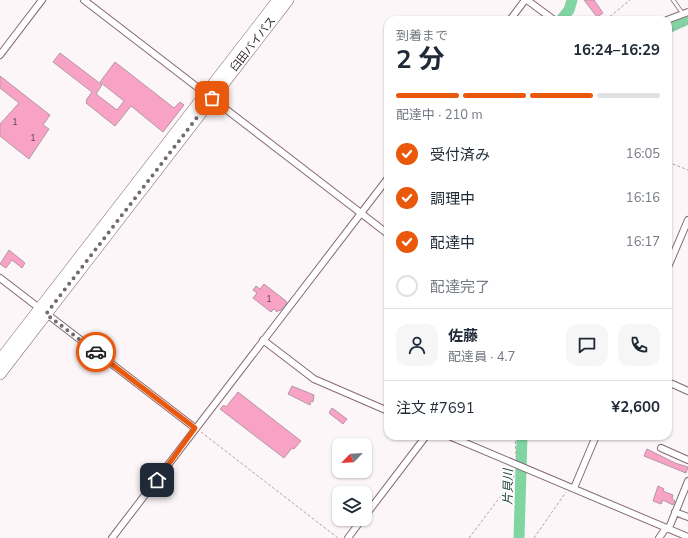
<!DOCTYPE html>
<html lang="ja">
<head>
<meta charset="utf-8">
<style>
  body { margin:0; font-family:"Nunito Sans","Noto Sans JP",sans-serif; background:#f6f6f7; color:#1f2937; height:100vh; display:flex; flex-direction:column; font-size:15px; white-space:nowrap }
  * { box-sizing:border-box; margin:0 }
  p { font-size:13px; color:#747a83 }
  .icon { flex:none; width:22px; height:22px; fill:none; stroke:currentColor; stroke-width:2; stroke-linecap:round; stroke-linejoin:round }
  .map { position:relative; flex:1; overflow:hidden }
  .drawer { position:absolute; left:384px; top:16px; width:288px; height:424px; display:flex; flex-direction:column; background:#fff; border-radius:12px; box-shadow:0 1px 3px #0004 }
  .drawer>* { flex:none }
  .needle { width:26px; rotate:245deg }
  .fabs { position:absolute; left:332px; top:438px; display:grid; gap:8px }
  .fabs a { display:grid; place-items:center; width:40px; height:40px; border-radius:8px; background:#fff; box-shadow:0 1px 3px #0004; font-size:20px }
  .pin { position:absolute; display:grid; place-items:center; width:34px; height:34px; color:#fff; margin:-17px; border-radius:8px; box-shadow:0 2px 6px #0006 }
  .courier { position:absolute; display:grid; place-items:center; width:40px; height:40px; margin:-20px; border:3px solid #ea580c; border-radius:50%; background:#fff; color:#222; box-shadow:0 1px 5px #0007 }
  .headline em { font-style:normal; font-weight:700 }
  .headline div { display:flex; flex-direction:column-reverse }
  .headline { display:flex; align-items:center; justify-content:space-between; height:68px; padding:0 12px }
  h1 { font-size:26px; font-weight:700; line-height:30px }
  .bar { display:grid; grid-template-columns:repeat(4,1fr); gap:6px 4px; align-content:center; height:48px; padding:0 12px }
  .bar i { height:5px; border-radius:3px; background:#e0e1e3 }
  .bar .on { background:#ea580c }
  .bar p { grid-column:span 4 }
  .line { display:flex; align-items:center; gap:10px; padding:0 12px; border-top:1px solid #e0e1e3 }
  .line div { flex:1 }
  .round { display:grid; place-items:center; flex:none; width:42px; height:42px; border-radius:12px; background:#f6f6f7 }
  ol { padding:0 12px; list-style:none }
  li { display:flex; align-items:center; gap:12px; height:44px }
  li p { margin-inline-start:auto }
  li .icon { padding:4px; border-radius:50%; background:#ea580c; color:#fff; stroke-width:4 }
  li:last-child { color:#747a83 }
  li i { width:22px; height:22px; border:2px solid #e0e1e3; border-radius:50% }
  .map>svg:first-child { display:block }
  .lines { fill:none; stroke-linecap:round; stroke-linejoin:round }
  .river { stroke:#80d5a3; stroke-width:11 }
  .building { fill:#f8a3c6; stroke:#b398a2 }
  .service-casing { stroke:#856b75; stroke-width:4.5 }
  .minor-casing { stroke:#856b75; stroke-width:8 }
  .trunk-casing { stroke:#856b75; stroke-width:12 }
  .path { stroke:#aea5a9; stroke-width:1; stroke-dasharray:3 2; stroke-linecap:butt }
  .service { stroke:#fff; stroke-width:3 }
  .minor { stroke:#fff; stroke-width:6 }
  .trunk { stroke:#fff; stroke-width:11 }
  .done { stroke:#746b6f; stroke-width:4; stroke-dasharray:0 7.2 }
  .route { stroke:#ea580c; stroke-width:5 }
  .labels { text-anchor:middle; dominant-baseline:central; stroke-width:3.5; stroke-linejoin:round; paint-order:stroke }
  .number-label { font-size:9px; fill:#5e414d }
  .street-label { font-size:11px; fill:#2b2025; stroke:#fff }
  .water-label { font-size:12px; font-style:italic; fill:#1c412d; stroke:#fff }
</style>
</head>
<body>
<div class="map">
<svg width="688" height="538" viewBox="0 0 688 538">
  <rect width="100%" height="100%" fill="#fdf6f9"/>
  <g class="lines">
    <!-- river -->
    <path class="river" d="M561,20L569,10L572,0
      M668,28L688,19
      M519,538L522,436"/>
  </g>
  <!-- building -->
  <path class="building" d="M584,0H594L603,13L597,17Z
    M60,53L102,85L96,94L117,110L124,101L100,82L115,62L174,108L180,102L184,105L163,132L131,106L115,126L86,103L87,101L86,100L92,92L53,62Z
    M0,76L50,115L43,125L49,129L29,159L0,136V124L19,103L0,88Z
    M9,250L25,263L22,268L12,260L6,268L0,264Z
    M264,284L286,301L287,303L280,311L279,310L277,312L274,309L271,312L253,298L257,293L253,290L256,286L260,289Z
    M292,386L314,395L313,402L311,401L310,405L288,394Z
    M238,392L301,441L294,449L292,448L284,458L220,409L224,405L226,407Z
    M332,408L347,419L343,424L329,413Z
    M647,449L675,463L688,467L686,473L644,456Z
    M658,486L664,489L663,491L673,495L672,499L675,501L673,505L663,500L661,504L653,501Z"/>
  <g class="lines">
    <!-- service casing -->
    <g class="service-casing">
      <path id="service" d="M673,0L683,14"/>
    </g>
    <!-- minor casing -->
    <g class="minor-casing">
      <path id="minor" d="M84,0L388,234
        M527,0L554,20
        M510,20L525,0
        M667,20L688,12
        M0,55L42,0
        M668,267L688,220
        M0,278L195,428
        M263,340L314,379L388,411
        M668,382L688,391
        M449,436L688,537
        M661,448L688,460
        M574,488L596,436
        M675,512L688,517
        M365,516L426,436
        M669,528L688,481
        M112,538L388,178
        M348,538L362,519
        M659,538L666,528"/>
    </g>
    <!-- trunk casing -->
    <g class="trunk-casing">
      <path id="trunk" d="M0,360L278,0
        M0,374L288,0"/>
    </g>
    <!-- path -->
    <path class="path" d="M606,20L630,0
      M668,32L688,23
      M668,162L688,170
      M201,432L338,538
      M515,436L516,457
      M469,538L513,480L515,470
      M534,538L566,492"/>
    <!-- service -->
    <use href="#service" class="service"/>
    <!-- minor -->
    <use href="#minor" class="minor"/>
    <!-- trunk -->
    <use href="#trunk" class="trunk"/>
  </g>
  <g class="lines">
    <!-- done -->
    <path class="done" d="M96,352L46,314L212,98"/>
    <!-- route -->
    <path class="route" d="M96,352L195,428L157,480"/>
  </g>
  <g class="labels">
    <!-- number labels -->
    <g class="number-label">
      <text x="15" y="122">1</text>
      <text x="33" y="138">1</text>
      <text x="269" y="299">1</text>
    </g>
    <!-- street labels -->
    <g class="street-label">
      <text transform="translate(253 44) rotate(-52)">臼田バイパス</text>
    </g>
    <!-- water labels -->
    <g class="water-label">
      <text transform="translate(508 487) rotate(-89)">片貝川</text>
    </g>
  </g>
</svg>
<div class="fabs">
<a><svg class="needle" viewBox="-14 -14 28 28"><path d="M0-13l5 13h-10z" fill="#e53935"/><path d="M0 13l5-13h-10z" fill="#747a83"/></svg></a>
<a><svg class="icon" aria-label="layers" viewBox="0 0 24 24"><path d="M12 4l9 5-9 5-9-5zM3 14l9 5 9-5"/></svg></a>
</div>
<div class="pin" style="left:212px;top:98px;background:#ea580c"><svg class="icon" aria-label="bag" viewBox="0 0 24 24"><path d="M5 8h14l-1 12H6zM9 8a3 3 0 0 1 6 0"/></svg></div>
<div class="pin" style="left:157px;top:480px;background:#1f2937"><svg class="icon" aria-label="home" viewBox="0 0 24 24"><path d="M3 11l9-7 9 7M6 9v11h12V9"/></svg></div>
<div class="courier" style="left:96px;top:352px"><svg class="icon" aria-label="car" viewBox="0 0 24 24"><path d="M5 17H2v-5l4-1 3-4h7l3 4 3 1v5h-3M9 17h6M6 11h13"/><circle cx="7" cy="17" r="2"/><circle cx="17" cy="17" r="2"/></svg></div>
<section class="drawer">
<div class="headline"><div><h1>2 分</h1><p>到着まで</p></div><em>16:24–16:29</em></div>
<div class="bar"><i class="on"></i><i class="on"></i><i class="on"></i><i></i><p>配達中 · 210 m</p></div>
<ol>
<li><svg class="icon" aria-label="check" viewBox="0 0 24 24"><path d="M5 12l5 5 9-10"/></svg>受付済み<p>16:05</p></li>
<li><svg class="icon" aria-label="check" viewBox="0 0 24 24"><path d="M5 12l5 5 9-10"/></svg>調理中<p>16:16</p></li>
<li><svg class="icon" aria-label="check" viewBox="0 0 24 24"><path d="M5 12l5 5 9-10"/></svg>配達中<p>16:17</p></li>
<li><i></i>配達完了</li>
</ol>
<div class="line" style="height:72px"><a class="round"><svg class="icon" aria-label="person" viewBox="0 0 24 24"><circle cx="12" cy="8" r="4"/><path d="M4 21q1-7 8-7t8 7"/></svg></a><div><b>佐藤</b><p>配達員 · 4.7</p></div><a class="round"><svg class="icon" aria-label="chat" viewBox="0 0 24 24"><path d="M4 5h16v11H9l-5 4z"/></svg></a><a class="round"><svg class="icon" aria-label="phone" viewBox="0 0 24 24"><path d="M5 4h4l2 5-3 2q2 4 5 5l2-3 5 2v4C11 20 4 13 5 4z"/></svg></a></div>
<div class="line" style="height:52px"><div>注文 #7691</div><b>¥2,600</b></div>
</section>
</div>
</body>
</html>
